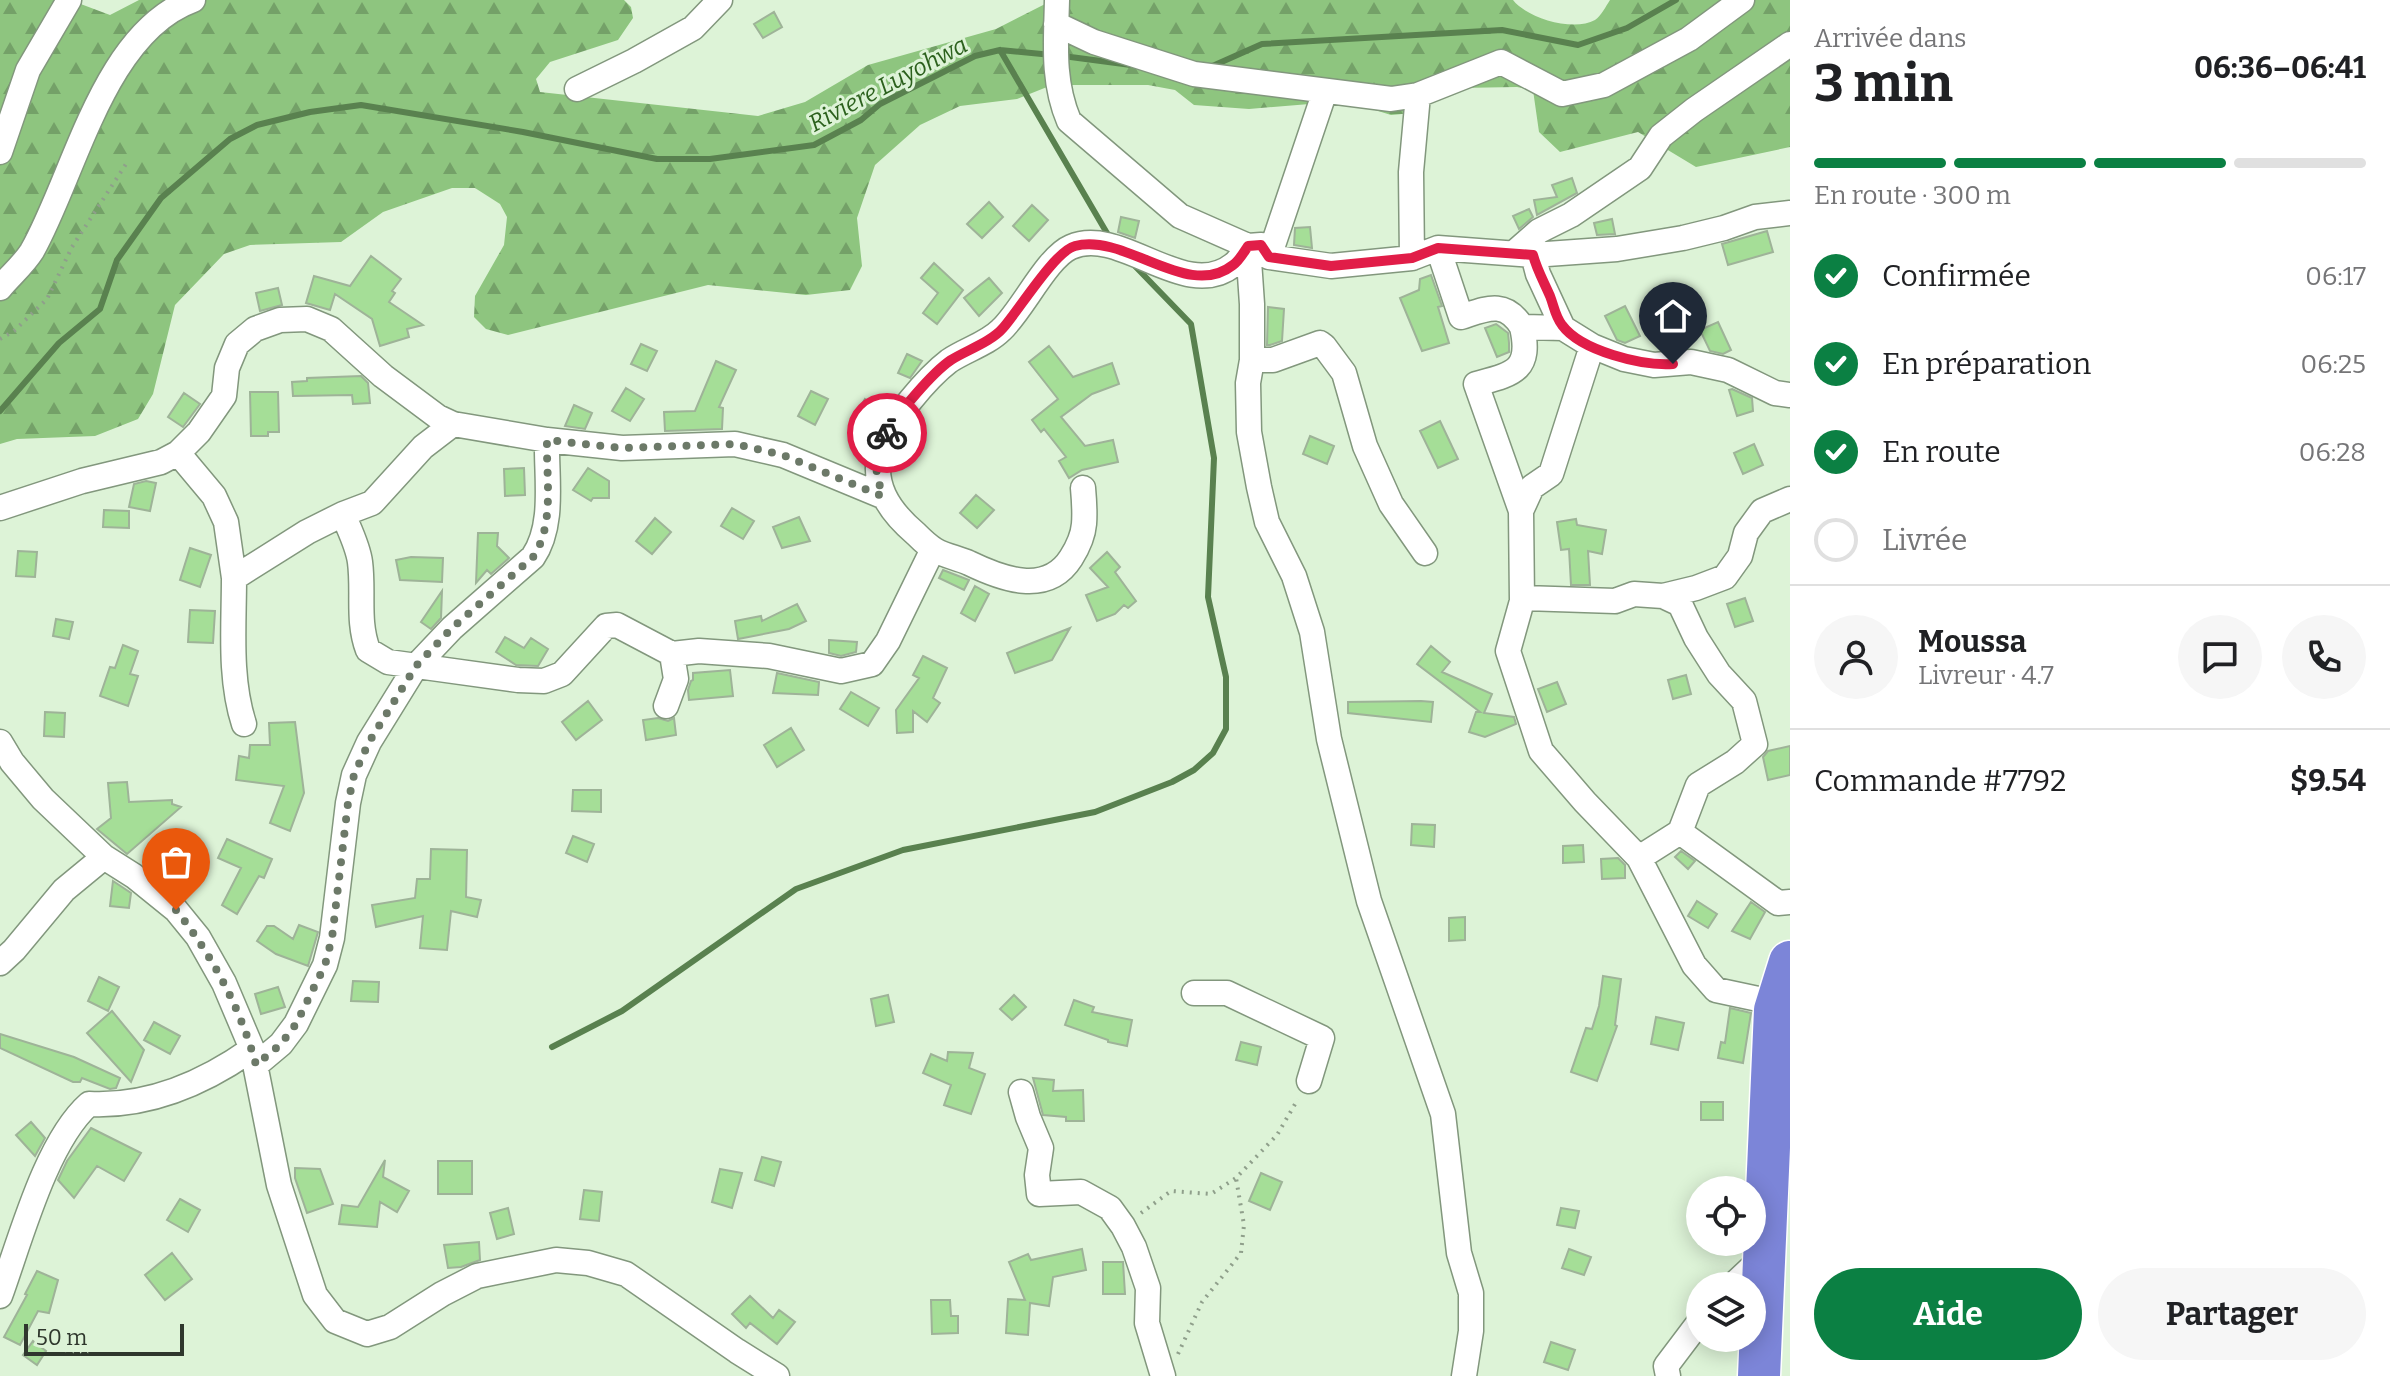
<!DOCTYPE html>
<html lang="fr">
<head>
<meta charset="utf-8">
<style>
  body { margin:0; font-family:Bitter,serif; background:#f6f6f6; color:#202124; height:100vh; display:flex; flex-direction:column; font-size:30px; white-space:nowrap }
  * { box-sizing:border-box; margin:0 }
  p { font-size:26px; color:#757577 }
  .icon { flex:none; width:44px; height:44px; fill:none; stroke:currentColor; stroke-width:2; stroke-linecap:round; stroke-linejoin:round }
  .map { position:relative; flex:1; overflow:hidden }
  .side { display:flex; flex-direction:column; background:#fff; width:600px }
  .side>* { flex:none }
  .buttons { position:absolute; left:1686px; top:1176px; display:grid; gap:16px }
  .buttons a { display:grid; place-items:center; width:80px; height:80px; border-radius:50%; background:#fff; box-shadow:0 4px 20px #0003; font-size:40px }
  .scale { position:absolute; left:24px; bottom:20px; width:160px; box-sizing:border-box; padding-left:8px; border:4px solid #2f372d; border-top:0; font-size:22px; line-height:28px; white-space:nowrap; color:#2f372d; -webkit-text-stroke:6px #ddf3d7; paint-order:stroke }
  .pin { position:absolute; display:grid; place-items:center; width:68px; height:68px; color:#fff; margin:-82px -34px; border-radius:50% 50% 50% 0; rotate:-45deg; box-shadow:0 0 8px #0007 }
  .pin .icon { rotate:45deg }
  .courier { position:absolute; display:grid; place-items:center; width:80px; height:80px; margin:-40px; border:6px solid #e11d48; border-radius:50%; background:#fff; color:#222; box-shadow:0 2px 10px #0007 }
  .overview em { font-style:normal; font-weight:700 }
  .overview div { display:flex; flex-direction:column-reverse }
  .overview { display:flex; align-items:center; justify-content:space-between; height:136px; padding:0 24px }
  h1 { font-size:52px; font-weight:700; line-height:60px }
  .bar { display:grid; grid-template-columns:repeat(4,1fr); gap:12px 8px; align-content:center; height:96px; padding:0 24px }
  .bar i { height:10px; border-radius:6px; background:#e0e0e0 }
  .bar .selected { background:#0b8043 }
  .bar p { grid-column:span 4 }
  .line { display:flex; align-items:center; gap:20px; padding:0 24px; border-top:2px solid #e0e0e0 }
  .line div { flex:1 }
  .round { display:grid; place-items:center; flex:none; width:84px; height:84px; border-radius:42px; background:#f6f6f6 }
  ol { padding:0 24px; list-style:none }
  li { display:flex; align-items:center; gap:24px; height:88px }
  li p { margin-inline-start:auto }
  li .icon { padding:8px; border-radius:50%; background:#0b8043; color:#fff; stroke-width:4 }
  li:last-child { color:#757577 }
  li i { width:44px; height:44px; border:4px solid #e0e0e0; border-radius:50% }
  .button { display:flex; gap:16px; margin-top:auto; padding:16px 24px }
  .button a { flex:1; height:92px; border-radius:48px; background:#0b8043; color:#fff; font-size:32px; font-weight:700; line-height:92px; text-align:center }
  .button a+a { background:#f6f6f6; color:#202124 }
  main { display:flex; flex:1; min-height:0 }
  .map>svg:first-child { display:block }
  .forest { fill:url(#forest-firs) }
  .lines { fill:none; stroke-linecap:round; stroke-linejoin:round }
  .stream { stroke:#59814f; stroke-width:6 }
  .building { fill:#a5de97; stroke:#9eb398; stroke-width:2 }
  .street-casing { stroke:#82977d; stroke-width:27 }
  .highway-casing { stroke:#fff; stroke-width:45 }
  .path { stroke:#8f9f8b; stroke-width:4; stroke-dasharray:2 6; stroke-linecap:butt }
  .street { stroke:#fff; stroke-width:24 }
  .highway { stroke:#7c85d8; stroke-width:42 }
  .done { stroke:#6c7968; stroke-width:8; stroke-dasharray:0 14.4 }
  .route { stroke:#e11d48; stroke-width:10 }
  .labels { text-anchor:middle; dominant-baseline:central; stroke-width:6; stroke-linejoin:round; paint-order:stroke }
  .water-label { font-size:24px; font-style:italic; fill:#2c611d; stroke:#ddf3d7 }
</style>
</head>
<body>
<main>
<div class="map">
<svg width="1790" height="1376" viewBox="0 0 1790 1376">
  <defs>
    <pattern id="forest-firs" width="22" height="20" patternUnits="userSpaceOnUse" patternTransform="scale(2)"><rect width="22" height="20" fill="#8ec57f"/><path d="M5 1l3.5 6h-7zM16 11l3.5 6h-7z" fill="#74a168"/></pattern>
  </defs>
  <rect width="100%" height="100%" fill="#ddf3d7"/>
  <!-- forest -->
  <path class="forest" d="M0,0H70L110,15L139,0H624L631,7L633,18L618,40L550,62L536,79L540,92L758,116L805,102L868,65L996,29L1053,0H1513C1527,18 1573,32 1595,20C1601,16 1606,6 1610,0H1790V147L1696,167L1638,132L1560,152L1539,132L1533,90L1517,87L1458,88L1413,113L1391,115L1346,101L1249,109L1194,105L1175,90L1148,85H1052L1017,99L960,106L920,125L875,165L857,218L862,266L850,290L806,295L708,285L508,335L486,329L474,317L475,296L504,245L507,217L500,204L475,188H452L383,212L341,242L250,245L224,254L175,305L153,394L138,419L95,436L17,439L0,444Z"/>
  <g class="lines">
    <!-- stream -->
    <path class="stream" d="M1000,50L1111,240
      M1063,56L1131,65
      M1208,68L1262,44L1502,30L1578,45L1627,28L1676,0
      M0,411L59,343L100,309L117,260L161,198L230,139L257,125L310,112L361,105L523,132L657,159H710L814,145L861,120L880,104L975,56L1000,50L1052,55
      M552,1047L622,1011L796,889L903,850L1095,812L1172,782L1194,770L1213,753L1226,729V677L1208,597L1214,458L1191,324L1132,263"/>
  </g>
  <!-- building -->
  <path class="building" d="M774,12L782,27L763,38L754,24Z
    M1572,178L1577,193L1537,215L1534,200L1557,197L1552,185Z
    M989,202L1003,217L982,238L967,224Z
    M1032,205L1048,220L1029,241L1013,226Z
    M1529,209L1533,217L1519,229L1513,216Z
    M1121,217L1139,221L1135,238L1118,232Z
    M1612,219L1615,234L1597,235L1594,223Z
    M1310,227L1312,248L1294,245L1295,228Z
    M1767,231L1773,252L1728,265L1722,244Z
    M371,256L401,279L392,291L395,293L389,302L423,325L407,329L409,337L380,346L372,319L335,294L330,310L306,303L314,276L350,286Z
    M934,263L963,290L937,324L923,313L938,293L921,278Z
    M1431,275L1442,306L1438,307L1449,343L1422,351L1400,298L1419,290L1420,279Z
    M989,278L1002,293L979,316L964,298Z
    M278,288L282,305L260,311L256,293Z
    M1625,306L1640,336L1625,343L1617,340L1605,316Z
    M1268,307L1284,309L1282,341L1270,345H1267Z
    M1675,320L1684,340L1666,349L1656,329Z
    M1718,322L1731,350L1723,354L1710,351L1700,330Z
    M1496,324L1508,333L1509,343V352L1497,357L1485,328Z
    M641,344L657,351L647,371L631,364Z
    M1049,346L1073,377L1112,363L1119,384L1092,394L1061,417L1085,446L1113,440L1118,462L1082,470L1069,478L1059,461L1066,457L1044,429L1041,432L1032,420L1058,399L1029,362Z
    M907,354L922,361L910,378L898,373Z
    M716,361L736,370L719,407L723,408L722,429L665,431L664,412L695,411Z
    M361,376L368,383L370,403L353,404L352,395L293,396L292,382L307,381V378Z
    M626,388L644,399L630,421L612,411Z
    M1732,389L1752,398L1753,411L1737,416L1729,390Z
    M811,391L828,399L815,425L798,416Z
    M250,392H278L279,432H268V436H251Z
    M184,393L200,404L183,427L168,417Z
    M865,399L884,411L872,432L852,421Z
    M574,405L592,413L585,429L565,426Z
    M1440,421L1458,459L1438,468L1420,431Z
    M1310,436L1334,446L1327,464L1303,454Z
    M1754,444L1763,465L1743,474L1734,453Z
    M524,468L525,495L505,496L504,469Z
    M588,468L609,481V498H593L591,501L573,490Z
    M146,481L156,483L150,511L129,507L134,484Z
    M976,495L994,510L977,528L960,513Z
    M732,508L754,521L743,539L721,526Z
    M104,510L129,511V528L103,527Z
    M799,517L810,541L782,548L773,527Z
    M655,518L671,532L652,554L636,541Z
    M1576,519L1577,525L1606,530L1602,554L1588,551L1590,585H1571L1569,549L1561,550L1557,522Z
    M478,533H498L497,546L509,558L491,574L487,570L476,583Z
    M190,548L211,555L200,587L180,580Z
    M18,551L37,552L35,577L16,576Z
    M1107,552L1120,567L1115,572L1136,601L1128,608L1124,605L1115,614L1097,621L1086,595L1108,587L1090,568Z
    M411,557L443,558L442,582L400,580L396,560Z
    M943,570L969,580L964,590L939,578Z
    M975,586L989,594L975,621L961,613Z
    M442,591L441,618L431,629L421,622Z
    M1745,598L1753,621L1735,627L1727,604Z
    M797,604L806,621L789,629L738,639L735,621L761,616L762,621Z
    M190,610L215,611L213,643L188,642Z
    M56,619L73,622L69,639L53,636Z
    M1070,628L1052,660L1015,673L1007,653Z
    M505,637L524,648L531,638L548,649L538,666L516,665L496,652Z
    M829,640L857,642L856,652L841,656L829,653Z
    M123,645L138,651L130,674L138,676L128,706L100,696L110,667L115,668Z
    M1431,646L1450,662L1442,672L1492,694L1484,713L1514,717L1516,724L1485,737L1469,732L1476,712H1480L1417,664Z
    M923,656L947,668L933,698L940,703L927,722L913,711V732L897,733L896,710L919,678L913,675Z
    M730,670L733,696L689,700L688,690L691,681L693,680V673Z
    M777,673L819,682L818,695L773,693Z
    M1686,675L1691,694L1673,699L1668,680Z
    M1557,682L1566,704L1547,712L1538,689Z
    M851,692L879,708L868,726L840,709Z
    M588,701L602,720L576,740L562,722Z
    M1421,701L1433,702L1431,722L1348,713V702Z
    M45,712L65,713L64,737L44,736Z
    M658,718L668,721L674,718L676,735L646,740L643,720Z
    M295,722L304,793L290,831L270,823L284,786L236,780L239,756L249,758L250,745H270L269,723Z
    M791,728L804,750L777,767L764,745Z
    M1790,746V775L1768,780L1763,757L1768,751Z
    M127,782L129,802L172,800V804L181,807L127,854L97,829L111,818L108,783Z
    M573,790H601V812L572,811Z
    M1412,824L1435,825L1434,847L1411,845Z
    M573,836L594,844L587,862L566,853Z
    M227,839L272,859L264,878L259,876L237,914L222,905L241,868L218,858Z
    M1583,845L1584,862L1563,863V846Z
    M431,849L467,850L466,897L481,900L477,917L451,911L447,950L420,948L423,916L376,927L372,905L415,898L417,879H430Z
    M1681,851L1695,861L1688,869L1675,857Z
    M173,852L189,859L177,885L161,877Z
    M1618,858L1625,865V878L1602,879L1601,859Z
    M113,881L131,893L129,908L110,906Z
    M1697,901L1717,914L1708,928L1688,916Z
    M1751,902L1765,912L1750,939L1732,931Z
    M1465,917V940L1449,941V918Z
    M299,925L318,932L308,966L276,954L257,941L267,926H274L293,939Z
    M1603,976L1621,979L1615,1025L1617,1026L1597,1081L1571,1072L1586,1028L1592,1029L1599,1006Z
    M99,977L119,987L108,1011L88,1001Z
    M353,981L379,982L378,1002L351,1001Z
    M278,987L285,1007L261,1014L255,994Z
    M888,995L894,1022L876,1026L871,999Z
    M1014,995L1026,1007L1012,1020L1000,1009Z
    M1074,1000L1094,1007L1092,1012L1132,1020L1127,1046L1108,1042V1040L1065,1025Z
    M1730,1008L1751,1013L1743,1063L1718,1058L1721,1042L1725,1043Z
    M112,1011L144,1050L131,1082L87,1033Z
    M1656,1017L1684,1023L1678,1050L1651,1044Z
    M154,1022L180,1036L170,1054L144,1040Z
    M0,1034L74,1057L120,1078L116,1088L110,1089L82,1078L80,1082H73L0,1048Z
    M1241,1042L1261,1047L1257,1065L1236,1060Z
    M948,1052L973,1053L969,1068L985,1074L971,1114L944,1105L951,1085L923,1073L931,1054L947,1061Z
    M1033,1078L1054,1080L1053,1091L1083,1090L1084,1121H1066V1117L1043,1115Z
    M1701,1102H1723V1120H1701Z
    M31,1122L45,1138L35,1156L16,1135Z
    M91,1128L141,1153L124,1181L97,1166L74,1198L58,1180L67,1161Z
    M762,1157L781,1162L774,1186L755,1180Z
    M385,1160L383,1177L409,1191L397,1212L380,1202L377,1227L339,1224L342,1205L358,1207Z
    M438,1161H472V1194H438Z
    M295,1168L320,1169L333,1204L307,1213L295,1178Z
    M720,1169L742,1173L732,1208L712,1202Z
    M1261,1173L1282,1182L1270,1210L1249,1201Z
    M584,1190L602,1192L599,1221L580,1219Z
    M180,1199L200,1210L188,1232L167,1220Z
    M508,1208L514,1234L497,1239L490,1213Z
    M1561,1208L1579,1211L1575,1228L1557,1225Z
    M479,1242L480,1260L461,1267L448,1268L444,1245Z
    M1082,1249L1086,1270L1053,1277L1049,1306L1030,1303L1028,1335L1006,1333L1008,1299L1025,1300L1009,1262L1028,1254L1031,1260Z
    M1569,1249L1591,1257L1584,1275L1562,1268Z
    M172,1253L192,1279L165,1300L145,1275Z
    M1103,1262H1123L1125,1294H1103Z
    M37,1271L58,1280L49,1313L38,1311L20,1345L4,1337L27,1295L25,1294Z
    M750,1296L773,1318L779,1310L795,1322L777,1344L750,1323L746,1328L732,1314Z
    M931,1300H950L951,1316H958V1333L932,1334Z
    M33,1341L46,1351L37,1365L23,1355Z
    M1551,1342L1575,1350L1568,1370L1544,1362Z"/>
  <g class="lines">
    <!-- street casing -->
    <g class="street-casing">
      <path id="street" d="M1057,0C1056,42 1052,81 1069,121L1180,216L1248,246L1252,304V360L1248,383L1249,432L1259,487L1267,522L1294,576L1312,632L1329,739L1369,901L1443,1114L1459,1253L1471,1293V1331L1464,1376
        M1056,24L1094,42L1194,74L1391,99L1418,95L1501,62L1562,94L1604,85L1689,39L1742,0
        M577,89L634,61L693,28L720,0
        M0,152L28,70L69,0
        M1438,248L1461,317C1486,309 1505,299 1522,327
        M1514,253L1539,231L1571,215L1640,168L1661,136L1694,110L1790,44
        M1533,255L1538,274L1563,328L1592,346L1624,359L1654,365L1691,362L1728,370L1775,393L1790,395
        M1269,257L1325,91
        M1412,258L1411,172L1418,95
        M0,288C10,276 24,264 32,251C75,175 103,33 193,0
        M1592,346L1551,474L1532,487L1521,511L1522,601L1508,651L1541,751L1585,802L1639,858L1680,832
        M1252,360H1273L1320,343L1324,346L1344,373L1365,446L1391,504L1425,553
        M178,453L214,496L226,522L234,578L307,532L343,514C349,529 358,546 360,562C364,593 357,621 368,650L388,662L518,680L544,681L562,674L606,626L617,625L672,654L699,651L769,656L841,671L872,664L888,641L933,549
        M1083,488C1084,499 1085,512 1084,524C1083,536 1078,547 1071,558C1047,596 1002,579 969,563C958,558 945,556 935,550C928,546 922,540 916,534C889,511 869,483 882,446C890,421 928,377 949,361C965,350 987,344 1001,330C1022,311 1047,257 1071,247C1121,225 1185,303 1233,265C1239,261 1244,252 1248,246L1261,245L1269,257L1331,266L1412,258L1438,248L1533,255L1617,249L1683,238L1724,228L1755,217L1790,213
        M0,508L82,481L161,462L178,453L199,432L224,396L227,368L237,344L255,329L280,320L307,319L331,329L383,376L438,417L453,424L547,440L622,448L735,444L783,455L882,496
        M1521,511L1476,384C1513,374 1532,371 1522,327L1563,328
        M343,514L372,503L423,447L453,424
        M234,578C234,626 229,678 244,724
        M1663,596L1680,604L1696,638L1719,674L1744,701L1755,744L1735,762L1698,785L1680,832L1778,903L1790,902
        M1522,598L1615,601L1634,594L1663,596L1696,588L1725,577L1740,556L1746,533L1762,511L1790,499
        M666,706L676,679L672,654
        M0,742L12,762L43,799L104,857L134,876L176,910L198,937L224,983L252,1049L279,1185L315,1295L335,1321L367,1334L390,1327L442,1294L477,1276L556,1260L588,1263L626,1274L737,1351L777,1376
        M1639,858L1694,965L1716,990L1777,1003
        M0,963L14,950L64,890L104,857
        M1194,993H1227L1322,1038L1309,1081
        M256,1065L281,1044L296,1024L325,965L332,938L348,803L354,775L369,742L416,666L452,628L533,557C555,525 546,477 547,440
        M1021,1092L1028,1117L1041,1148L1037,1175L1039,1194L1081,1192L1110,1208L1123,1226L1134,1247L1148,1288L1147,1323L1163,1376
        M1732,1286L1765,1255
        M0,1296C20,1241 46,1142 89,1104C149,1107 204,1083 252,1049
        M1668,1376L1666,1366L1700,1321"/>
    </g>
    <!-- highway casing -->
    <g class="highway-casing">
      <path id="highway" d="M1759,1376L1775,1010L1790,962"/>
    </g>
    <!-- path -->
    <path class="path" d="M0,339L14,331L47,299L72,247L128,161
      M1141,1213L1171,1191L1211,1194L1236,1178L1277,1135L1298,1099
      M1178,1354L1202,1302L1241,1253L1244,1225L1236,1178"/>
    <!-- street -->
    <use href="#street" class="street"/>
    <!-- highway -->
    <use href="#highway" class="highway"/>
  </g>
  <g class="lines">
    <!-- done -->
    <path class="done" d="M176,910C212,955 241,1009 256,1065L281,1044L296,1024L325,965L332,938L348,803L354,775L369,742L416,666L452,628L533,557C555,525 546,477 547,440L622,448L735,444L783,455L882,496L876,468L887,433"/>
    <!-- route -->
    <path class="route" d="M887,433C897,414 933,372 951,360C967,350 991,342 1003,328C1019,310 1055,251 1075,246C1127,233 1188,301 1233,265C1239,261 1244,252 1248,246L1261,245L1269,257L1331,266L1412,258L1438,248L1533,255C1537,270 1544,282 1550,296C1554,306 1555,316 1562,325C1581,351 1642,366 1673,364"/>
  </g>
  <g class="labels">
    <!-- water labels -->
    <g class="water-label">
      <text transform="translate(888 84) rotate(-28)">Riviere Luyohwa</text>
    </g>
  </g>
</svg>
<div class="buttons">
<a><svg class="icon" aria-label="locate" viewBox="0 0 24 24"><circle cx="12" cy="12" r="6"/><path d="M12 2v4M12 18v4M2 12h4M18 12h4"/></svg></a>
<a><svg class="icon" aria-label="layers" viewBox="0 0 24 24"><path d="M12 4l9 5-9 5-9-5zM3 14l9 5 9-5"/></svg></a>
</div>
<div class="scale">50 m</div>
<div class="pin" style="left:176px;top:910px;background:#ea580c"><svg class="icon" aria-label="bag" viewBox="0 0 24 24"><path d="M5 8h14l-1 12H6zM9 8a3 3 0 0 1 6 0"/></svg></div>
<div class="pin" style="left:1673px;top:364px;background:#1f2937"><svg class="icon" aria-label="home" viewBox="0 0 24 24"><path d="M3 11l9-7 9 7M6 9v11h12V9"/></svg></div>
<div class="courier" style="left:887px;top:433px"><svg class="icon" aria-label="bike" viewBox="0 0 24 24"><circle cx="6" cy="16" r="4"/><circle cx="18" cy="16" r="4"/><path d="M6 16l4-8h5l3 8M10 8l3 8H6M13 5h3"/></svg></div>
</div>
<section class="side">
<div class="overview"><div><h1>3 min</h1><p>Arrivée dans</p></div><em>06:36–06:41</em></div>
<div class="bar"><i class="selected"></i><i class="selected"></i><i class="selected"></i><i></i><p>En route · 300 m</p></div>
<ol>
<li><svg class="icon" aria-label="check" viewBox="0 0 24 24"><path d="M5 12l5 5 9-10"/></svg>Confirmée<p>06:17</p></li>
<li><svg class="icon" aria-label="check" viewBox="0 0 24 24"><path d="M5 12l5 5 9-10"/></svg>En préparation<p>06:25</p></li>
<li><svg class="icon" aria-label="check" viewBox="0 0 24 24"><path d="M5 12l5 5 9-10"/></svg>En route<p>06:28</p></li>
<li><i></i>Livrée</li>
</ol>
<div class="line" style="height:144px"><a class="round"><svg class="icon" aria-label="person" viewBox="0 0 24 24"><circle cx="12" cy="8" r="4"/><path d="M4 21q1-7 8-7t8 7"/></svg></a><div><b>Moussa</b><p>Livreur · 4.7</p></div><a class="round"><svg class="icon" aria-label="chat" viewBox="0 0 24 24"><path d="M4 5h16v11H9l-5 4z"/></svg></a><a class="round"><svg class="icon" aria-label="phone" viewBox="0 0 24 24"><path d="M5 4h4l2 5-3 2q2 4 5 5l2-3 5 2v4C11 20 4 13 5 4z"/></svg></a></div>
<div class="line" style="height:104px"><div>Commande #7792</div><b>$9.54</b></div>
<div class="button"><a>Aide</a><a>Partager</a></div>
</section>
</main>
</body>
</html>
